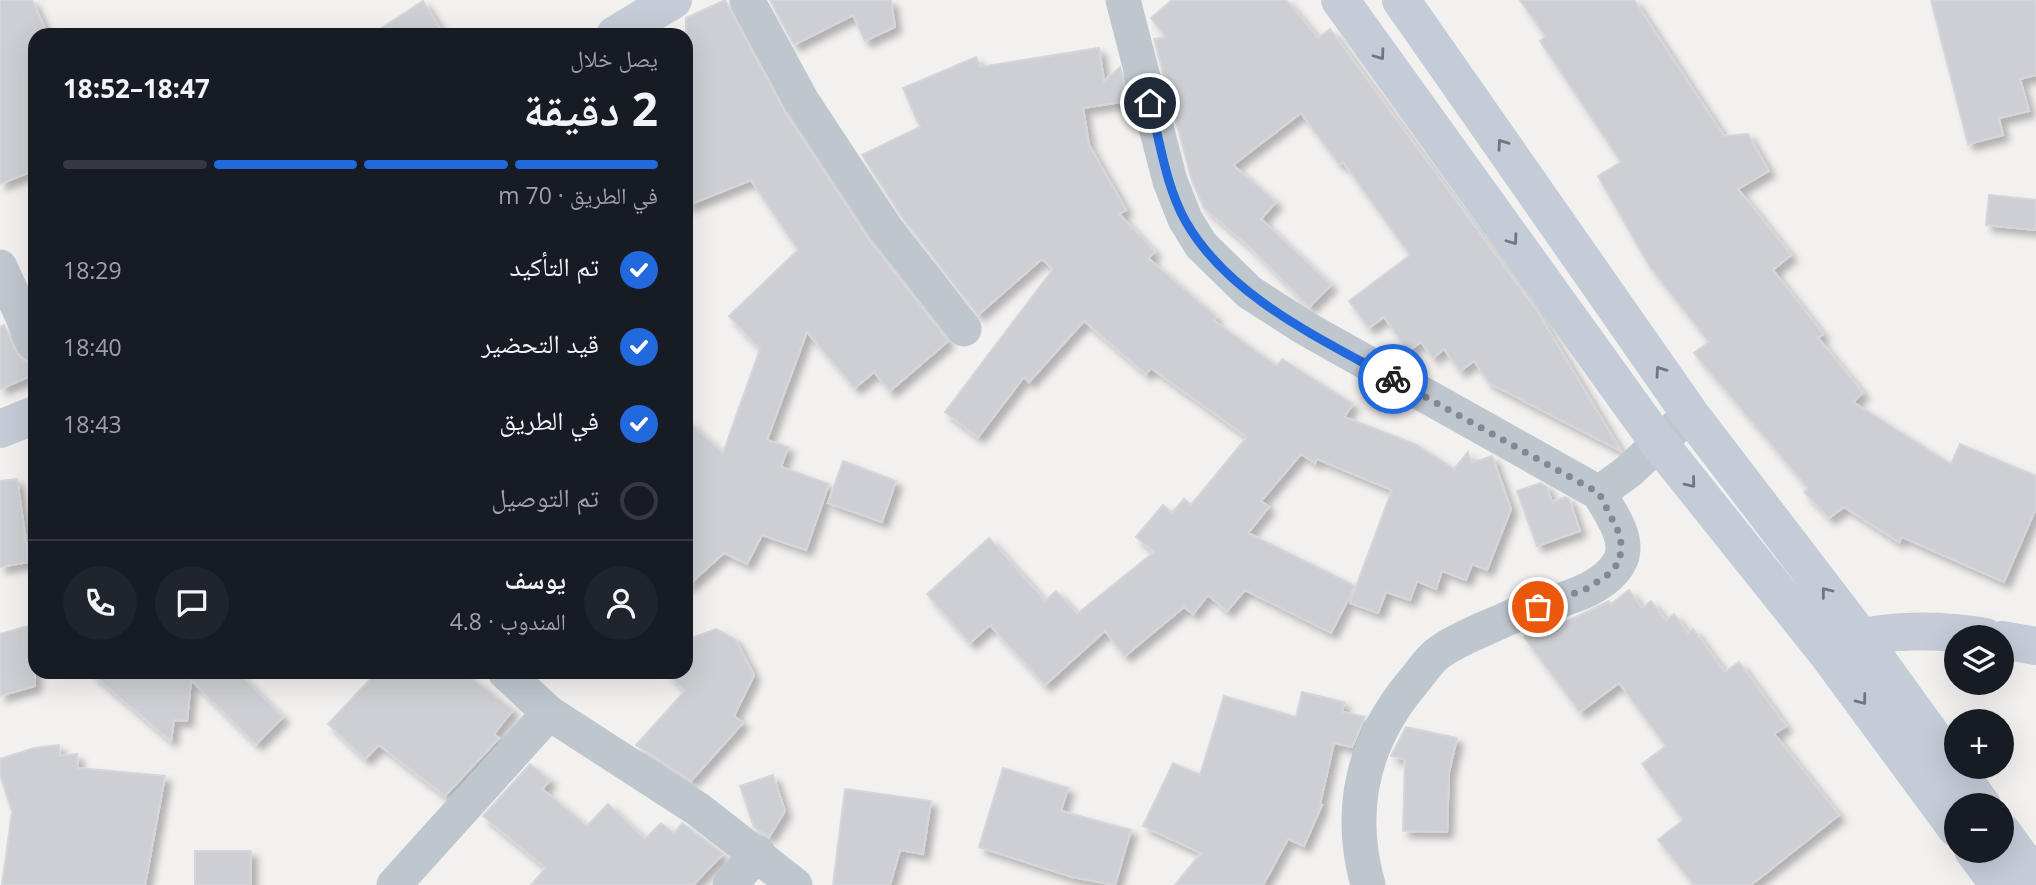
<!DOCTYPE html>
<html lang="ar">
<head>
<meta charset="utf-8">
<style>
  body { margin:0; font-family:"Open Sans","Noto Naskh Arabic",sans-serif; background:#20242c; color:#f1f3f6; direction:rtl; height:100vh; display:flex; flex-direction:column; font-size:26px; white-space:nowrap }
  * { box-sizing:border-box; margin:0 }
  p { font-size:23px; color:#9ea1a6 }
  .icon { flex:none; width:38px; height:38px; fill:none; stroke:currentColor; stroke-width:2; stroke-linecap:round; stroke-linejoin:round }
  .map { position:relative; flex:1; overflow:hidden; direction:ltr }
  .sheet { position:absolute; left:28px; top:28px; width:665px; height:651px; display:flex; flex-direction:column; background:#171b24; border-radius:21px; box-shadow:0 7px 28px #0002; direction:rtl }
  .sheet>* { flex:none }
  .fabs { position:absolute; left:1944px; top:625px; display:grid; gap:14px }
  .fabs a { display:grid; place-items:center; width:70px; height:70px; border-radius:50%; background:#171b24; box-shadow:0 7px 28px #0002; font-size:35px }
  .pin { position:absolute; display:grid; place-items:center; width:60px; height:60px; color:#fff; margin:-30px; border:4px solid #fff; border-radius:50%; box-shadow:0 2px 7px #0007 }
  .courier { position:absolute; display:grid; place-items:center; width:70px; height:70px; margin:-35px; border:5px solid #2169dc; border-radius:50%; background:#fff; color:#222; box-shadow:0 2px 9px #0007 }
  .overview em { font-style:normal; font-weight:700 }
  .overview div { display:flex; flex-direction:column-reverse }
  .overview { display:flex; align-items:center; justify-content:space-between; height:119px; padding:0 35px }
  h1 { font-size:46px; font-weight:700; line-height:52px }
  .bar { display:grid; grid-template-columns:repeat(4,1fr); gap:10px 7px; align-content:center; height:84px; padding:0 35px }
  .bar i { height:9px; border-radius:5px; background:#363941 }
  .bar .current { background:#2169dc }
  .bar p { grid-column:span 4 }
  .line { display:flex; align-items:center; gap:18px; padding:0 35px; border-top:2px solid #363941 }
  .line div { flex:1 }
  .round { display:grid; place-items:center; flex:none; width:74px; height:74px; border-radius:37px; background:#20242c }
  ol { padding:0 35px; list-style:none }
  li { display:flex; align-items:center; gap:21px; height:77px }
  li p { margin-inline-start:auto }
  li .icon { padding:7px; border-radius:50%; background:#2169dc; color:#fff; stroke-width:4 }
  li:last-child { color:#9ea1a6 }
  li i { width:38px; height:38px; border:4px solid #363941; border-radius:50% }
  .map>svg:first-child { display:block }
  .building { fill:#cdcfd4; stroke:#d5d6db; stroke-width:2; filter:url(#shadow) }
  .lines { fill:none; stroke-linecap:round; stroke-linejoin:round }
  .street { stroke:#bfc7ce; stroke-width:35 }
  .secondary { stroke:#c4ccd8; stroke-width:38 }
  .oneway { stroke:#6e7782 }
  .done { stroke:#848990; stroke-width:7; stroke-dasharray:0 12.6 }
  .route { stroke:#2169dc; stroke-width:9 }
</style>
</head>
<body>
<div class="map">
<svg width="2036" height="885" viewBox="0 0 2036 885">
  <defs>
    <filter id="shadow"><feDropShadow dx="6" dy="6" stdDeviation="3.5" flood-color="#0004"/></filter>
  </defs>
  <rect width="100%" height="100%" fill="#f3f0f0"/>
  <!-- building -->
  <path class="building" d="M0,0H32L48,35H35V170L0,184Z
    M725,0L785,112L869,240L948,341L890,391L874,372L855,388L807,332L767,440L788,447L781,467L829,484L806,550L762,535L747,564L724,553L686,587V420L723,453L760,349L729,316L798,250L751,180L686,206V18Z
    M770,0H891L895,27L865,41L853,15L794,45Z
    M1172,0H1286L1318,38L1330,29L1539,314L1621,451L1489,383L1474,361L1460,371L1444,349L1433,358L1421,342L1408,351L1384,317L1369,328L1349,301L1410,255L1343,162L1339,164L1301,113L1233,165L1276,202L1261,219L1331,285L1309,307L1251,248L1204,208L1192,181L1154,39L1166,37L1151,18Z
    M1520,0H1634L1724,136L1748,134L1769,171L1738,189L1791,255L1773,270L1823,334L1818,338L1863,393L1853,402L1951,464L1960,444L2036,476V508L2004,582L1902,537L1899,542L1844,507L1829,518L1804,492L1808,488L1694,353L1709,342L1650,267L1598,176L1621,162L1540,41L1546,37Z
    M1931,0H2036V75L2020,79L2029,111L1999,118L2003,135L1968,144Z
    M423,1L444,35H371Z
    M1099,48L1104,81L1120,67L1128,101L1083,108L1089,145L1126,210L1119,214L1155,252L1148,258L1216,317L1213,320L1277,366L1282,359L1353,404L1344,417L1415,444L1454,469L1468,452L1471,463L1492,456L1511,509L1487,570L1472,564L1466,580L1442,571L1436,589L1417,581L1410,600L1386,592L1378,613L1350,603L1392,490L1317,459L1315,463L1301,454L1261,501L1269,507L1248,533L1355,586L1331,633L1245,590L1227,611L1208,595L1193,614L1184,607L1125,656L1105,631L1045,685L990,625L970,643L927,594L989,538L1045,601L1056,591L1077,614L1154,552L1136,537L1163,505L1172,513L1184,499L1191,505L1247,437L1151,368L1146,374L1084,321L1029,382L1024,377L978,437L945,412L1053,269L1042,259L978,315L902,217L862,155L920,127L903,88L976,57L980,67Z
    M1989,195L2036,200V230L1986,225Z
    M4,325L17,353L24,361L35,364V374L0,389V327Z
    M843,461L896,481L882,522L828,503Z
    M17,479L29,562L0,567V481Z
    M1540,483L1547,487L1552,502L1565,497L1569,499L1580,531L1537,546L1517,491Z
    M1629,590L1642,608L1651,601L1666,621L1674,614L1688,633L1693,629L1725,672L1739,662L1786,726L1774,734L1839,815L1751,885H1694L1658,840L1683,820L1642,764L1666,746L1619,683L1580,712L1524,637L1535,629L1557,623L1559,625L1609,601L1611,604Z
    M35,624V686L0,696V634Z
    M716,629L735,639L754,675L734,716L743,723L691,781L636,745L685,691L666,672H686V640Z
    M90,672H237L283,717L256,744L191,680L187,721L174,720L171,741Z
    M377,672H463L513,710L494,734L499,738L445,796L379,745L365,759L328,724Z
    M1302,692L1344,702L1342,712L1365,717L1352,747L1334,743L1320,804L1322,805L1304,846L1288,839L1263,885H1175L1201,853L1143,826L1173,763L1200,775L1224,696L1296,717Z
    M1406,727L1457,738L1449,772L1447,832L1403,831L1405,759L1391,756Z
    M59,745L60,756L77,754L78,768L165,776L145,885H2L12,812L0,774V759L34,748Z
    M530,764L550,780L542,789L587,826L608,804L645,839L661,823L674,833L682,823L723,854L693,885H531L546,868L483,816Z
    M1003,768L1068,788L1061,811L1131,830L1115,885L1072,877L979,847Z
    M773,775L785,811L769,837L754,827L740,786Z
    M845,789L931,801L923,854L900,850L890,885H833Z
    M195,851H251V885H195Z"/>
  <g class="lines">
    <!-- street -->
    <path class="street" d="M747,0L802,101L886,229L964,329
      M1123,0L1170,181L1185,219L1201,245L1249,292L1305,328L1599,493L1629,471L1690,414
      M0,267L35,344
      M505,672L549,713L699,810L795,885
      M394,885L549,713
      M730,885L758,853
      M1368,885C1347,810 1363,741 1413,682C1420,674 1428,661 1437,654C1454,640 1492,626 1513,616C1545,602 1602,596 1620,561C1631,539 1609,511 1599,493"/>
    <!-- secondary -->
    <path class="secondary" d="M1340,0L1658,442L1827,653L1956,828
      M1401,0L1690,414L1860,636L1982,805
      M615,35L673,0
      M0,429L35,415
      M2002,640L2036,646
      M1842,645C1877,627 1946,630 1985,637
      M2002,832L2036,879
      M1973,850L1999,885"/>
  </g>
  <!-- one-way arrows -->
  <defs><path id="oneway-chevron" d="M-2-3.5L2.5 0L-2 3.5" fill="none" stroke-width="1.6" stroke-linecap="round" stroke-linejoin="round" transform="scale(1.75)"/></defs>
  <g class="oneway">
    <use href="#oneway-chevron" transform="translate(1380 55) rotate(54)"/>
    <use href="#oneway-chevron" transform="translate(1502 144) rotate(-125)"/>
    <use href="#oneway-chevron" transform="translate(1513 240) rotate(54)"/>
    <use href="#oneway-chevron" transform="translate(1660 371) rotate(-125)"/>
    <use href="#oneway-chevron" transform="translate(1691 483) rotate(51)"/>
    <use href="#oneway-chevron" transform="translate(1826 592) rotate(-128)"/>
    <use href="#oneway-chevron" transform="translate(1862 700) rotate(53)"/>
  </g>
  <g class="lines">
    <!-- done -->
    <path class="done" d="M1393,379L1599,493L1621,537L1620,561L1609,574L1588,588L1538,607"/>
    <!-- route -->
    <path class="route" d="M1150,103C1160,142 1166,187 1186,222C1229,297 1320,338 1393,379"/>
  </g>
</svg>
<div class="fabs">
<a><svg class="icon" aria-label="layers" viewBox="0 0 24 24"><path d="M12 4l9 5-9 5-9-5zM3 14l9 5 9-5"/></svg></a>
<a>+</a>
<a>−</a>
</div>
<div class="pin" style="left:1538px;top:607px;background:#ea580c"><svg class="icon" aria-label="bag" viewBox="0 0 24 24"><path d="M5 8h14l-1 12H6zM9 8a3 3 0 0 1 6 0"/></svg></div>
<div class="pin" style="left:1150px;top:103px;background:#1f2937"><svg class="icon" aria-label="home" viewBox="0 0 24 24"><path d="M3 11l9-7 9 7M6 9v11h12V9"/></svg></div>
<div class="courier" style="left:1393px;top:379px"><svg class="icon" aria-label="bike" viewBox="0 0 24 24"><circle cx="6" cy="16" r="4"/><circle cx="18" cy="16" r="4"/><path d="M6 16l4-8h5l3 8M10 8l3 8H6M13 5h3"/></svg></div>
<section class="sheet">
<div class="overview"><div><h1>2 دقيقة</h1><p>يصل خلال</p></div><em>18:47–18:52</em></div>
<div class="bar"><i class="current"></i><i class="current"></i><i class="current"></i><i></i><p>في الطريق · 70 m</p></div>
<ol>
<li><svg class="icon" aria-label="check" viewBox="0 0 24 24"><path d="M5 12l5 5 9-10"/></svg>تم التأكيد<p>18:29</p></li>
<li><svg class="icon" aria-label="check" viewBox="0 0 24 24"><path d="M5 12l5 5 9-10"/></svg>قيد التحضير<p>18:40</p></li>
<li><svg class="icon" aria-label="check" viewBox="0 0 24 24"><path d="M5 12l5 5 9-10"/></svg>في الطريق<p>18:43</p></li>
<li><i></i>تم التوصيل</li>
</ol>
<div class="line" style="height:126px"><a class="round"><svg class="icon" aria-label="person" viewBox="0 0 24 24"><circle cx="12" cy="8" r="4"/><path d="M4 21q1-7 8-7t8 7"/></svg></a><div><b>يوسف</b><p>المندوب · 4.8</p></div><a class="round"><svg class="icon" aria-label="chat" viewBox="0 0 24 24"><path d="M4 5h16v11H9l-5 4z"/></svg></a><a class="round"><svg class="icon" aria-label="phone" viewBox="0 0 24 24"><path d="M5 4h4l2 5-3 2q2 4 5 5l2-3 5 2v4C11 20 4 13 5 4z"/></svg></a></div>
</section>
</div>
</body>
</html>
